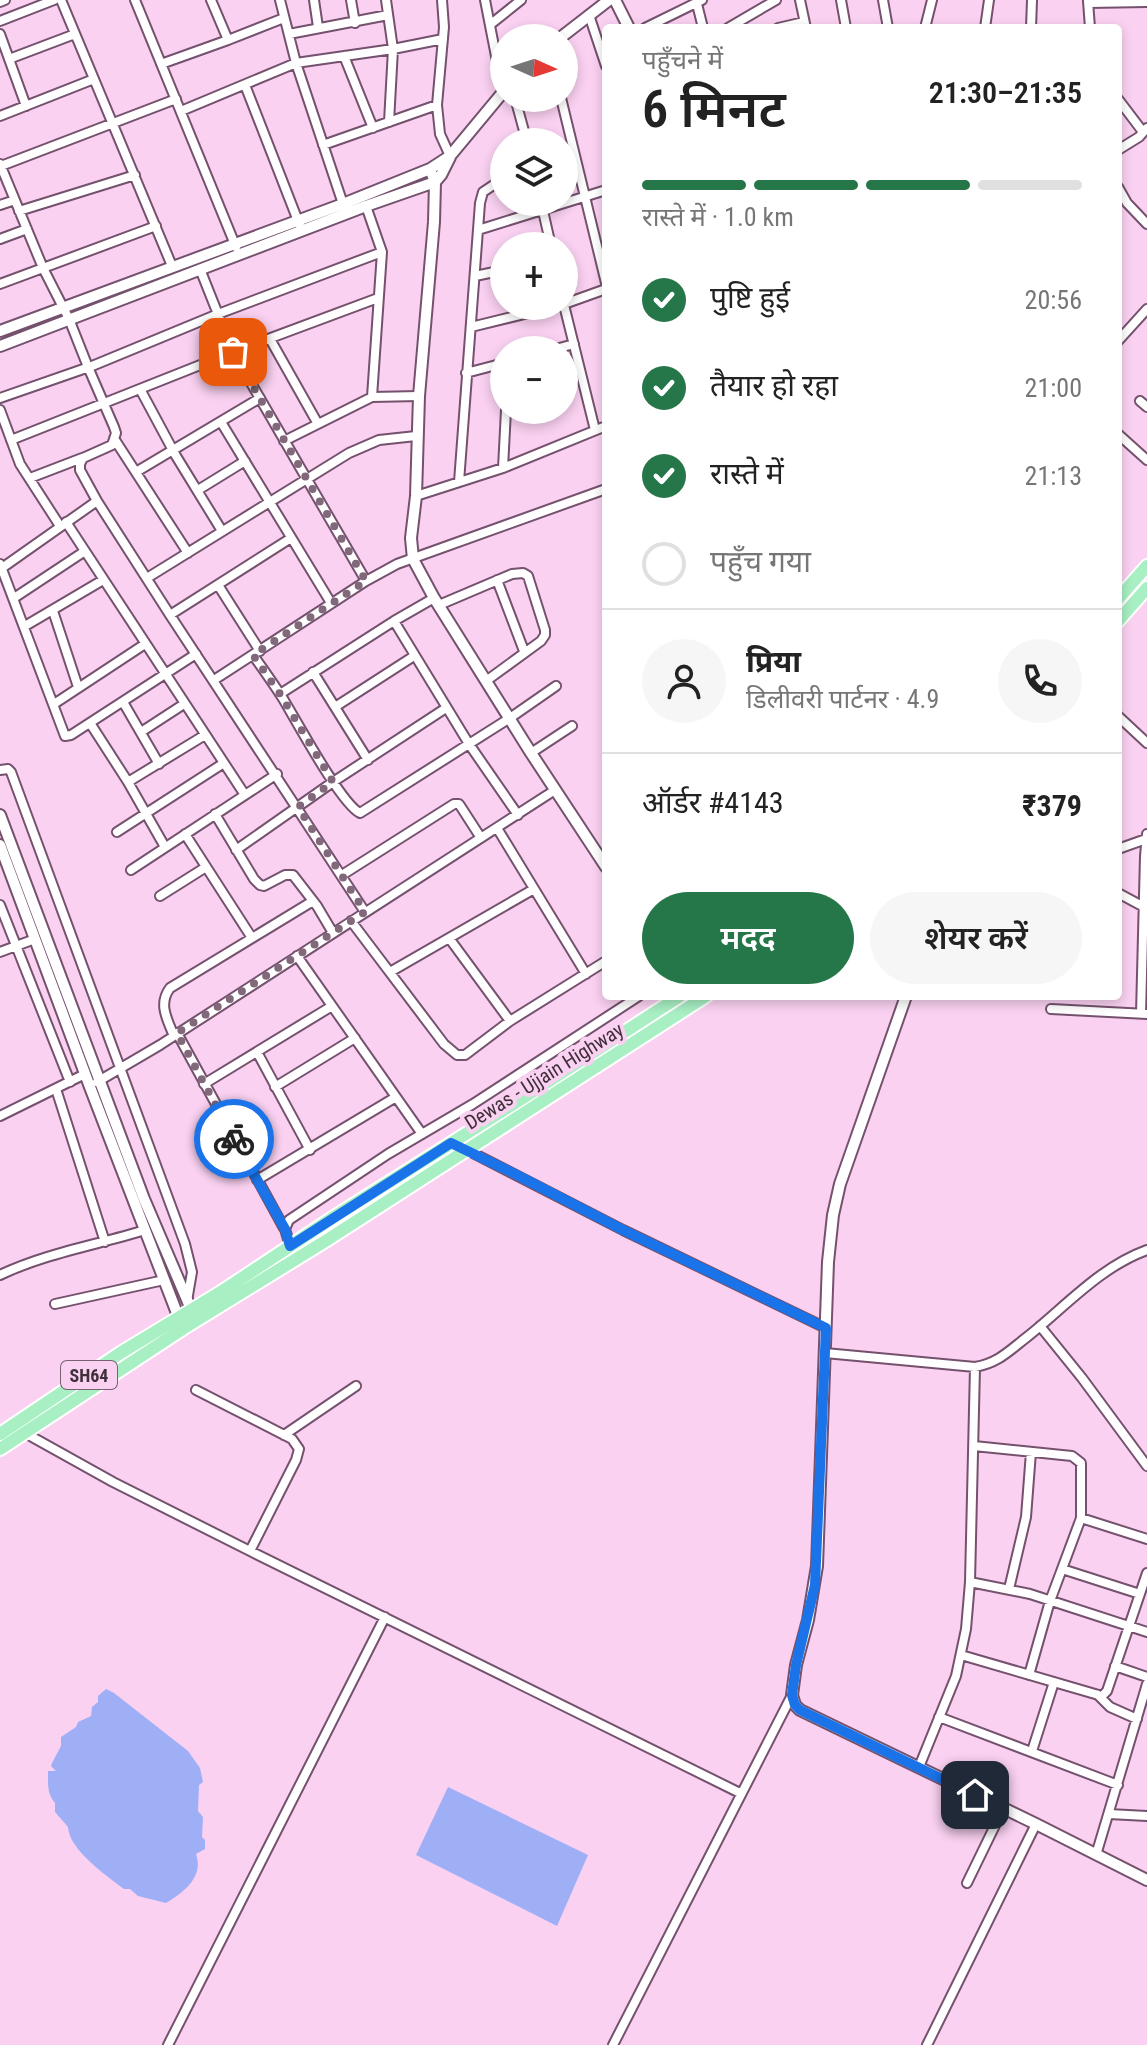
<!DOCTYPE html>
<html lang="hi">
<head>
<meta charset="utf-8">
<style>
  body { margin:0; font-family:"Roboto Condensed","Noto Sans Devanagari",sans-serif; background:#f6f6f6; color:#222; height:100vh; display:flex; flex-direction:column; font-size:30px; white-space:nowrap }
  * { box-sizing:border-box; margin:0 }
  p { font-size:26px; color:#767676 }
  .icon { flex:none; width:44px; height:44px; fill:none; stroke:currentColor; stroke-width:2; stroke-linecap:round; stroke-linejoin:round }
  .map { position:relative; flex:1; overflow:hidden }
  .side { position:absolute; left:602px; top:24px; width:520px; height:976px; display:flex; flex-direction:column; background:#fff; border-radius:8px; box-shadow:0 4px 12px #0003 }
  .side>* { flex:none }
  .needle { width:52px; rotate:93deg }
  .fabs { position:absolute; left:490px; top:24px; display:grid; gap:16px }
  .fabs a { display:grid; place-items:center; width:88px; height:88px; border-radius:50%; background:#fff; box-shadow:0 4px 12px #0003; font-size:40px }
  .pin { position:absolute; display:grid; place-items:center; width:68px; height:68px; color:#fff; margin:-34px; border-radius:16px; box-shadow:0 4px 12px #0006 }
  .courier { position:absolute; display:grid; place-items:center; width:80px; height:80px; margin:-40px; border:6px solid #1a73e8; border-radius:50%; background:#fff; color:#222; box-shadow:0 2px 10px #0007 }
  .summary em { font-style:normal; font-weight:600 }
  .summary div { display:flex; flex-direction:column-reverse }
  .summary { display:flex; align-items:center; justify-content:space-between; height:136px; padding:0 40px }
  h1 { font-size:52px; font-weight:600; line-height:60px }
  .bar { display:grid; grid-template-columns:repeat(4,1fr); gap:12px 8px; align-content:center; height:96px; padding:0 40px }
  .bar i { height:10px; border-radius:6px; background:#e0e0e0 }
  .bar .on { background:#257648 }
  .bar p { grid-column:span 4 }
  .line { display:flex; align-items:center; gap:20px; padding:0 40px; border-top:2px solid #e0e0e0 }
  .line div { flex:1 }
  .round { display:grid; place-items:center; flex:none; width:84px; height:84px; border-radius:42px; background:#f6f6f6 }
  ol { padding:0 40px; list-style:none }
  li { display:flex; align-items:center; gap:24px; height:88px }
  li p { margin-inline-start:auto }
  li .icon { padding:8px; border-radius:50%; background:#257648; color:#fff; stroke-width:4 }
  li:last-child { color:#767676 }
  li i { width:44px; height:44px; border:4px solid #e0e0e0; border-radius:50% }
  .cta { display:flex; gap:16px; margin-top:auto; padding:16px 40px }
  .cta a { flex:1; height:92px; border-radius:48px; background:#257648; color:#fff; font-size:32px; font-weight:600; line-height:92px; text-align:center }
  .cta a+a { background:#f6f6f6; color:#222 }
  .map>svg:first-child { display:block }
  .water { fill:#9faff6 }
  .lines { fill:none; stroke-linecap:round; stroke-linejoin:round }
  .minor-casing { stroke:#74516d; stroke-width:12 }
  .tertiary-casing { stroke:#74516d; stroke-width:14 }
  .primary-casing { stroke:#fff; stroke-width:16 }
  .minor { stroke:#fff; stroke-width:8 }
  .tertiary { stroke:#fff; stroke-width:10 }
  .primary { stroke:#a8efc3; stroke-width:12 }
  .done { stroke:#81687b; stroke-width:8; stroke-dasharray:0 14.4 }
  .route { stroke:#1a73e8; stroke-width:10 }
  .labels { text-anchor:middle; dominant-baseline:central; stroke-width:8; stroke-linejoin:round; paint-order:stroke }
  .shield { fill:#fad1f1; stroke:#786072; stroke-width:2 }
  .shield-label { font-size:18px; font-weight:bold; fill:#40303c }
  .street-label { font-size:20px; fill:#40303c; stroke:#fad1f1 }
</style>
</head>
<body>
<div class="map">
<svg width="1147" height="2045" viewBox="0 0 1147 2045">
  <rect width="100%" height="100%" fill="#fad1f1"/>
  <!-- water -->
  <path class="water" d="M106,1689L114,1693L188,1751L200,1768L203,1782L199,1785L198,1811L203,1817L202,1837L205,1840V1849L196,1854C204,1877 184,1892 166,1903L138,1896L130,1889H124C107,1876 69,1850 68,1827L55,1812V1803C47,1794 48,1784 48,1771H56L51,1766L52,1763L61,1746V1737L76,1727L78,1722L91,1716L92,1707L98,1702V1696Z
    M448,1787L588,1855L557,1926L416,1855Z"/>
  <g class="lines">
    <!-- minor casing -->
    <g class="minor-casing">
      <path id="minor" d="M135,0L236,247
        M211,0L228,40
        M280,0L296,63L343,204
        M314,0L318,27
        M351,0L355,23
        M386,0L393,49L389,122
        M442,0L444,27L437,105L440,134L450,156
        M485,0L503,92
        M800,0L806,28
        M841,0L846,28
        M883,0L888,28
        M1088,1L1090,28
        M0,2L5,0
        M1088,3L1147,2
        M697,4L703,28
        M589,15L606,66
        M0,21L54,0
        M491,24L521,0
        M645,28L702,0
        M728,28L776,0
        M778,28L804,22
        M925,28L932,0
        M985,28L989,0
        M1031,28L1032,0
        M0,34L26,106
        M289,34L388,15
        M344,56L373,128
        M9,59L75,34
        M161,64L228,40L284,18
        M94,79L172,266
        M245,85L300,226
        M515,98L527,142
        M561,98L606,283
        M1118,99L1143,132
        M181,111L296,63L393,49L443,39
        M0,116L94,79L61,0
        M323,145L437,105
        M1118,150L1139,137L1147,128
        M0,164L43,268L69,319L88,367L114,427L116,433L112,445L83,458L80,464V470L97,501L170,615L365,912
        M1,166L176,99
        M1118,187L1127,203L1147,224
        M541,202L551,246
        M0,205L15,200
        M366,206L382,252
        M19,211L135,175
        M478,230L606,190
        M0,239L27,229
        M200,269L233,352L366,581
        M475,276L504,270
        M0,284L156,226
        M564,304L606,289
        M564,305L595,430
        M471,327L557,306
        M270,339L318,424
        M1118,341L1147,309
        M552,350L574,344
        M466,373L504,363
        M140,389L176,456L222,531
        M0,398L92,366L218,314L382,252L372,397L419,396
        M1140,401L1147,407
        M0,410L20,464L60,526
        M221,422L331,603
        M1118,434L1147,460
        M11,440L233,352L378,298
        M115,440L188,553
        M284,441L372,397
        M503,468L506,410
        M136,472L260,398
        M30,478L82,458
        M459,482L480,203L483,192L504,178
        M198,490L245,461
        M416,496L503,468L606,426
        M66,522L245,795
        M0,564L65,736L71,735L196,654
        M2,568L97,501
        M147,578L349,453L379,440L416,436
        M497,580L524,651
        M218,585L260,651
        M14,598L85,551
        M439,605L512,574L523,573L528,576L545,630V635L541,641L486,681
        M53,611L78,687
        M170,615L291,538
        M394,621L469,744L518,815
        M25,626L103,580
        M253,655C263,669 273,683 282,697C296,720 341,804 360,813L510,718L556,686
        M313,672L368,760
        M214,680L366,581L397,564L606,489
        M280,694L394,621L434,598
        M123,702L159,764
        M54,704L145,644
        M335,707L414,656
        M1118,716L1147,743
        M90,723L128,782L165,847
        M141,732L184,704
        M531,753L572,726
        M0,770L8,769L11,772L185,1244L192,1272L187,1301
        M128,782L205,735
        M215,814L254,879L260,885L264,886L285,875H293L317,906L333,933
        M497,828L586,974
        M117,832L224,763
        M185,834L252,938
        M1118,849L1146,839
        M236,850L333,782L446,708
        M131,870L277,774
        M342,875L454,804H459L461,807L481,838
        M1118,893L1144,907
        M160,896L206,867
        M0,905L70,1082
        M351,921L444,1044L457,1055H465L510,1021L606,961
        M449,938L510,1021
        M0,952L35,939
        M297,956L422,1134
        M390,972L534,889
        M1051,1009L1147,1014
        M1141,1014L1145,856L1147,834
        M177,1033L284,1228
        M174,1036C167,1019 158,1004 170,988L313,901
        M257,1052L310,1150
        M97,1082L160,1045L555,790
        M204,1084L332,1006
        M275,1087L355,1038
        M56,1089L105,1242
        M0,1116L85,1074
        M465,1149L623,1230L826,1328
        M257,1180L396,1097
        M290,1246L285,1229L289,1220L388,1154L473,1104L639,996
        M0,1275C46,1253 97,1245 145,1230
        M55,1304L164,1280
        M1040,1326L1082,1378L1147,1466
        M825,1353L975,1367C998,1363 1009,1351 1027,1337C1066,1306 1100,1267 1147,1250
        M196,1390L292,1439L299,1449L296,1460L250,1551
        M25,1433L113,1482L250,1551L740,1793
        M284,1435L356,1386
        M974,1446L1062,1455L1072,1456L1081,1463V1518L1050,1601L1029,1675
        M1081,1518L1147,1539
        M1062,1569L1140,1594
        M970,1582L1030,1594L1147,1632
        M1009,1589L1026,1517L1031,1452
        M961,1655L1102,1696L1107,1691L1147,1573
        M1115,1666L1147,1677
        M1098,1695L1110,1707L1137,1719
        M939,1717L1118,1785
        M1032,1751L1054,1682
        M919,1767L956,1676L966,1629L970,1582L975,1367
        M1109,1814L1147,1816
        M1096,1855L1147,1684
        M967,1883L1003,1809
        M168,2045L385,1617
        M613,2045L792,1695
        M927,2045L1036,1824"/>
    </g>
    <!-- tertiary casing -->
    <g class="tertiary-casing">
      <path id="tertiary" d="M615,0L629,28
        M560,38L609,0
        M430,169L435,182L434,222L419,396L416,496L411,538L413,559L434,598L531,753L606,867
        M0,331L343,204L430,169L450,156L504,91
        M0,346L366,206L435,182L441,175L450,157
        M0,815L144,1199L194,1316
        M0,845L90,1087L180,1321
        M906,996L840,1184L833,1215L828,1262L817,1566L808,1620L796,1665L792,1695L795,1705L800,1710L1036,1824L1147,1880"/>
    </g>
    <!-- primary casing -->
    <g class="primary-casing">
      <path id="primary" d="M1118,599L1147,566
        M1118,621L1147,588
        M0,1434L122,1352L221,1292L337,1215L523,1098L680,996
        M0,1449L184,1328L327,1240L706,996"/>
    </g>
    <!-- minor -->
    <use href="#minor" class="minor"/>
    <!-- tertiary -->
    <use href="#tertiary" class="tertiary"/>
    <!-- primary -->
    <use href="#primary" class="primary"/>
  </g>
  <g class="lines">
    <!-- done -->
    <path class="done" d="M233,352L366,581L253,655L280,694L333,782L298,807L365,912L177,1033L234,1139"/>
    <!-- route -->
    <path class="route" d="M234,1139L285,1229L290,1246L451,1143L513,1173L623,1230L826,1328L815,1585L796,1665L792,1695L795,1705L800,1710L975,1795"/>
  </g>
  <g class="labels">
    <!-- shield labels -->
    <rect class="shield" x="61" y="1361" width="56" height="28" rx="6"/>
    <g class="shield-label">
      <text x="89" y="1375">SH64</text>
    </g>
    <!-- street labels -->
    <g class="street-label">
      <text transform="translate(544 1076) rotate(-32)">Dewas - Ujjain Highway</text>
    </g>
  </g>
</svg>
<div class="fabs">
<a><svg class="needle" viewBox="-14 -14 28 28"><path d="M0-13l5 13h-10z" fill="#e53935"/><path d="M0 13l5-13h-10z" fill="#767676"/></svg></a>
<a><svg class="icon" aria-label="layers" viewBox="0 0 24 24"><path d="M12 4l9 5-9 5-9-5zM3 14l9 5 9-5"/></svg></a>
<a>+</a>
<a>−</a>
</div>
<div class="pin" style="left:233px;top:352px;background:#ea580c"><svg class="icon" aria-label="bag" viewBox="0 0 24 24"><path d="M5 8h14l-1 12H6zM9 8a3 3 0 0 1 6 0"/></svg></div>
<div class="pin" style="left:975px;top:1795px;background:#1f2937"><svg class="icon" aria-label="home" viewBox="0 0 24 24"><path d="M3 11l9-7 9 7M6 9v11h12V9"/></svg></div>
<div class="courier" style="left:234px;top:1139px"><svg class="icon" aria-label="bike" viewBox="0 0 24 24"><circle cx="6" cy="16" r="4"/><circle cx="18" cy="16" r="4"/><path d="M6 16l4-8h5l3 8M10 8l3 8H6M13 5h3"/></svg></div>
<section class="side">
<div class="summary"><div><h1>6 मिनट</h1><p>पहुँचने में</p></div><em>21:30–21:35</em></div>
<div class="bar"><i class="on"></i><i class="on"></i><i class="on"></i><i></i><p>रास्ते में · 1.0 km</p></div>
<ol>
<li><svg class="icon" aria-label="check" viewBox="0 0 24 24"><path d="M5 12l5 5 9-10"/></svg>पुष्टि हुई<p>20:56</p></li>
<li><svg class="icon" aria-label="check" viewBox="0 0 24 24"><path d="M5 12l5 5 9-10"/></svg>तैयार हो रहा<p>21:00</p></li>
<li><svg class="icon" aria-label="check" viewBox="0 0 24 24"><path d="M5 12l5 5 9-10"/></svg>रास्ते में<p>21:13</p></li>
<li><i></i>पहुँच गया</li>
</ol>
<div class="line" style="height:144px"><a class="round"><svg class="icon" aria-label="person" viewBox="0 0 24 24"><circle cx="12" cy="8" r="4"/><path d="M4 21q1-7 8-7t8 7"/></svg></a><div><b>प्रिया</b><p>डिलीवरी पार्टनर · 4.9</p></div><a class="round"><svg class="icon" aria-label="phone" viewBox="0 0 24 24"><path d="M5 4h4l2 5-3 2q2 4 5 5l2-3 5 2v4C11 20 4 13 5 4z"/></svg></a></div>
<div class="line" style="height:104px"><div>ऑर्डर #4143</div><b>₹379</b></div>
<div class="cta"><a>मदद</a><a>शेयर करें</a></div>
</section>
</div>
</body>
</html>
